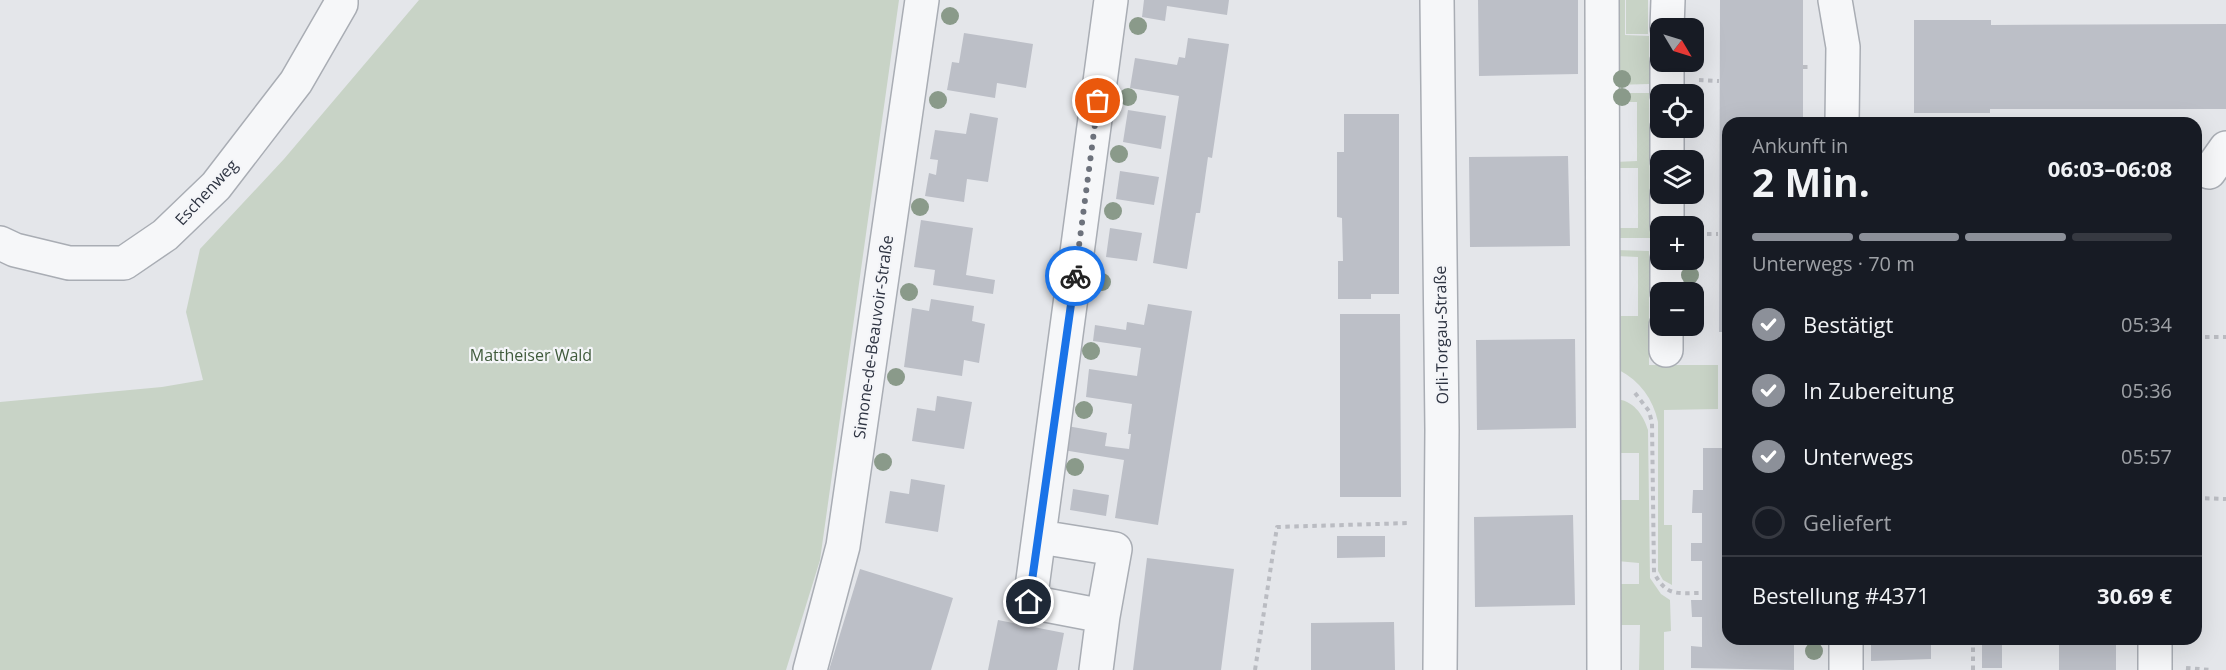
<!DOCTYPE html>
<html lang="de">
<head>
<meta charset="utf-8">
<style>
  body { margin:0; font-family:"Open Sans",sans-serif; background:#20242c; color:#f1f3f6; height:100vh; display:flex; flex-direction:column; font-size:22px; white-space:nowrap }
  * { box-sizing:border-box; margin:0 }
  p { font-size:20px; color:#9ea1a6 }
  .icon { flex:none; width:33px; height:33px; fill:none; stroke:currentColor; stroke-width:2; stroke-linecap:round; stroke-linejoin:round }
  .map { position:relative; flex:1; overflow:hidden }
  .panel { position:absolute; left:1722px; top:117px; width:480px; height:528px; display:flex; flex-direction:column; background:#171b24; border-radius:18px; box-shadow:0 6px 24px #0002 }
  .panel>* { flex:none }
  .needle { width:39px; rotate:128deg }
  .fabs { position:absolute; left:1650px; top:18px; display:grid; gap:12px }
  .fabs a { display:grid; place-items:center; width:54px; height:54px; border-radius:12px; background:#171b24; box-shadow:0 6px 24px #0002; font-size:30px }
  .pin { position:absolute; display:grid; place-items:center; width:51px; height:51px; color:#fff; margin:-26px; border:3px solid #fff; border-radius:50%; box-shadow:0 2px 6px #0007 }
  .courier { position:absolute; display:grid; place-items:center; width:60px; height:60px; margin:-30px; border:4px solid #1a73e8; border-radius:50%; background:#fff; color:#222; box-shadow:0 2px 8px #0007 }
  .summary em { font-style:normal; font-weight:700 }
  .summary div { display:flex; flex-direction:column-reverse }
  .summary { display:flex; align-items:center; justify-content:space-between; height:102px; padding:0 30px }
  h1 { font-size:39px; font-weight:700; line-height:45px }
  .bar { display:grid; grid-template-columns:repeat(4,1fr); gap:9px 6px; align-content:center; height:72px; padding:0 30px }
  .bar i { height:8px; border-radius:4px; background:#363941 }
  .bar .active { background:#8c9099 }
  .bar p { grid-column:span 4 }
  .line { display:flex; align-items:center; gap:15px; padding:0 30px; border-top:2px solid #363941 }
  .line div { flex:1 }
  ol { padding:0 30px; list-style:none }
  li { display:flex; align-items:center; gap:18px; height:66px }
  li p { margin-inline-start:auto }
  li .icon { padding:6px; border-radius:50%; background:#8c9099; color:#fff; stroke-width:4 }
  li:last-child { color:#9ea1a6 }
  li i { width:33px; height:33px; border:3px solid #363941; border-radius:50% }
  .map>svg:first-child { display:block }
  .green { fill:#c8d3c6 }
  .building { fill:#bcbfc7 }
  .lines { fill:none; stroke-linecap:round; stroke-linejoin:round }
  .minor-casing { stroke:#a9adb4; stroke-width:36 }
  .path { stroke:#babcc2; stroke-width:4; stroke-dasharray:4.5 4.5; stroke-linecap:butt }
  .minor { stroke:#f6f7f9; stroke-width:33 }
  .tree { fill:#8a9a8a }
  .done { stroke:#6d727c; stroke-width:6; stroke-dasharray:0 10.8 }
  .route { stroke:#1a73e8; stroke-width:8 }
  .labels { text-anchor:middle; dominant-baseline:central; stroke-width:4.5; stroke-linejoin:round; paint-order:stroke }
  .street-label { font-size:16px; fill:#2d3341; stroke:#f4f5f8 }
  .park-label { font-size:16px; fill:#405b3c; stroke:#f4f5f8 }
</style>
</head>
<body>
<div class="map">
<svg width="2226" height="670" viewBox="0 0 2226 670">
  <rect width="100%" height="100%" fill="#e4e6ea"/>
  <!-- green -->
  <path class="green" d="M419,0H899L820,560L786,670H0V402L162,387L203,380L186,312L200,249L284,159Z
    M1614,0H1625V35L1649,36V84L1614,85Z
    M1626,0H1648V34H1626Z
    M1614,93H1649L1650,238H1615V228H1638V168H1615V162L1637,161V102H1614Z
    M1615,250L1649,251V365H1718V409L1664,410V525H1672V585L1663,580L1658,571V422C1653,399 1640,381 1619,370L1616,316H1638V257L1616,256Z
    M1723,332H1728V404H1722Z
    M1615,399C1633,400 1643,414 1648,430L1650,578L1661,594L1670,600L1671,631L1664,632V670H1639L1640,625H1615L1616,584H1639V563L1617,561L1614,500H1639V453H1615Z"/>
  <!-- building -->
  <path class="building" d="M1144,0H1229L1227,15L1167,6L1165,21L1142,17Z
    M1478,0H1578V74L1479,76Z
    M1720,0H1803V123H1728V332H1719Z
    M1914,20H1991V25L2226,24V109H1990V113H1914Z
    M964,33L1033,44L1026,88L997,83L995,98L947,90L952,62L959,63Z
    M1188,38L1229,44L1212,158L1208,157L1200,213H1196L1187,269L1153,263L1179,96L1130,88L1135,58L1177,65L1179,57L1185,58Z
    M1128,110L1166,116L1161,149L1123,142Z
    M970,113L998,118L988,182L967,179L964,202L925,196L929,173L936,175L938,160L930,159L935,130L966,134Z
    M1344,114H1399V294H1371V299H1338V261H1343L1342,218L1337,217V152H1344Z
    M1568,156L1570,246L1470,247L1469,157Z
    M1120,171L1159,177L1154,205L1116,199Z
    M921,220L973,228L966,275L995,280L993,294L933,285L935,270L914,267Z
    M1110,228L1142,233L1137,261L1106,257Z
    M931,299L974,306L972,321L985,324L979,363L964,360L962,376L904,367L912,308L929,311Z
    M1148,304L1192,311L1158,525L1115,518L1124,460L1063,450L1067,426L1107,433L1105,446L1129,449L1131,434H1128L1132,404L1086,397L1089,369L1137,376L1141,348L1093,341L1095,325L1126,330L1127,322L1144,325Z
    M1340,314H1400L1401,497H1340Z
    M1575,339L1576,428L1477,430L1476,340Z
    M937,396L972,402L964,449L912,441L917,408L935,411Z
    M1703,448H1728V639L1794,641V670L1691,668V646L1702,647V617H1692L1691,600H1702V561H1691V543H1702V513H1692L1693,490H1703Z
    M911,479L945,485L938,532L885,523L890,491L909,494Z
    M1073,489L1109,495L1106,516L1070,510Z
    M1573,515L1575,605L1475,607L1474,517Z
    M1337,536H1385V557L1337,558Z
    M1147,558L1234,569L1221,670H1133Z
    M860,569L953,598L931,670H829Z
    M998,620L1064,633L1057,670H988Z
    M1394,622L1395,670H1311V623Z
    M1871,639H1931V659L1871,661Z
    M1982,639H2002V668H1982Z
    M2059,639H2116V670H2059Z"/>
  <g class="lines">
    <!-- minor casing -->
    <g class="minor-casing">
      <path id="minor" d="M1437,0L1442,430L1440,670
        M1602,0L1604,670
        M1835,0L1843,47L1842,123
        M1667,28L1668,0
        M1667,94V62
        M1667,160V128
        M2209,172L2226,148
        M1667,226V194
        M0,243L15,250L69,263H124L165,235L216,186L296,82L341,4V0
        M1667,292V260
        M1666,350V326
        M1040,537L1115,549L1103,616L1030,602L1111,0
        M1846,639V670
        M810,670L843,546L922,0
        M1096,670L1103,616
        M2155,670V639"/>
    </g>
    <!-- path -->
    <path class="path" d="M1803,67H1812
      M1699,80L1719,81
      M1698,234H1718
      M2196,337H2226
      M1635,393L1649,411L1652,423L1654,573C1667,597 1677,593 1702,593
      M2196,498L2226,499
      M2186,668L2211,670
      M1255,670L1277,527L1410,523
      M1973,670V639"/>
    <!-- minor -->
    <use href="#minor" class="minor"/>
  </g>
  <!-- trees -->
  <g class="tree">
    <circle cx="950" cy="16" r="9"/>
    <circle cx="1138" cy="26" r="9"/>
    <circle cx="1622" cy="79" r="9"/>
    <circle cx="1128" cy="97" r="9"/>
    <circle cx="1622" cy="97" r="9"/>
    <circle cx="938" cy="100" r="9"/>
    <circle cx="1119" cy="154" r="9"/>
    <circle cx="920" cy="207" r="9"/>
    <circle cx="1113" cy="211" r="9"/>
    <circle cx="1690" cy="275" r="9"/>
    <circle cx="1102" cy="282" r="9"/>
    <circle cx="909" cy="292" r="9"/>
    <circle cx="1091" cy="351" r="9"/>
    <circle cx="896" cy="377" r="9"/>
    <circle cx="1084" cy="410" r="9"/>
    <circle cx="883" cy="462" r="9"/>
    <circle cx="1075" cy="467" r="9"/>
    <circle cx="1814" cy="651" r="9"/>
  </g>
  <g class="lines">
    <!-- done -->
    <path class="done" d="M1075,276L1098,101"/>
    <!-- route -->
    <path class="route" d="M1029,602L1075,276"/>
  </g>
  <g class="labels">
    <!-- street labels -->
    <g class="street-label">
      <text transform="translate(206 192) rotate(-47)">Eschenweg</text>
      <text transform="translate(1441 335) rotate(-91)">Orli-Torgau-Straße</text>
      <text transform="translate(873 337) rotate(-82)">Simone-de-Beauvoir-Straße</text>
    </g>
    <!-- park labels -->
    <g class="park-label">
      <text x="531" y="355">Mattheiser Wald</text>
    </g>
  </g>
</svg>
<div class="fabs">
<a><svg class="needle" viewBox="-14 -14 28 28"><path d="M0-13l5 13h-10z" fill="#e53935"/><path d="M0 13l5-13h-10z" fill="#9ea1a6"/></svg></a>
<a><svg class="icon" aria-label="locate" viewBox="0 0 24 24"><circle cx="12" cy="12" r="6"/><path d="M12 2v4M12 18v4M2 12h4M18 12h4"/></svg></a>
<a><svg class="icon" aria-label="layers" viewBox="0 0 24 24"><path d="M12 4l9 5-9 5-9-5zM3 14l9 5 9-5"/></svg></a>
<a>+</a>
<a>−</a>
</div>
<div class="pin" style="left:1098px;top:101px;background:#ea580c"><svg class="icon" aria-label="bag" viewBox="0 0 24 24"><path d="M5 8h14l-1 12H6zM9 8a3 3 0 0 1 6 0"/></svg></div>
<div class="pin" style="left:1029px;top:602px;background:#1f2937"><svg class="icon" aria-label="home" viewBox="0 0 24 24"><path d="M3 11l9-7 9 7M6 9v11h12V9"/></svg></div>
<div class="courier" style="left:1075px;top:276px"><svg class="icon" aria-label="bike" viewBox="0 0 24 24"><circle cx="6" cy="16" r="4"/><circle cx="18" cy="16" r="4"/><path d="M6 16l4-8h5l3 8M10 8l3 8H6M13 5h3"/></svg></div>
<section class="panel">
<div class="summary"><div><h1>2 Min.</h1><p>Ankunft in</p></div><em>06:03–06:08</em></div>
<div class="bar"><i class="active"></i><i class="active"></i><i class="active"></i><i></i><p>Unterwegs · 70 m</p></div>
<ol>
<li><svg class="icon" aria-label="check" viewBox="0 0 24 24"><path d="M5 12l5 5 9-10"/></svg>Bestätigt<p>05:34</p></li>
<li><svg class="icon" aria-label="check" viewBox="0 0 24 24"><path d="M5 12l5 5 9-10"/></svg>In Zubereitung<p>05:36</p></li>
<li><svg class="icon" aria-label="check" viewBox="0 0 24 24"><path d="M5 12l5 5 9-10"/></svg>Unterwegs<p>05:57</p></li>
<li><i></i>Geliefert</li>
</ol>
<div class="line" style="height:78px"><div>Bestellung #4371</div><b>30.69 €</b></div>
</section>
</div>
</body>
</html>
